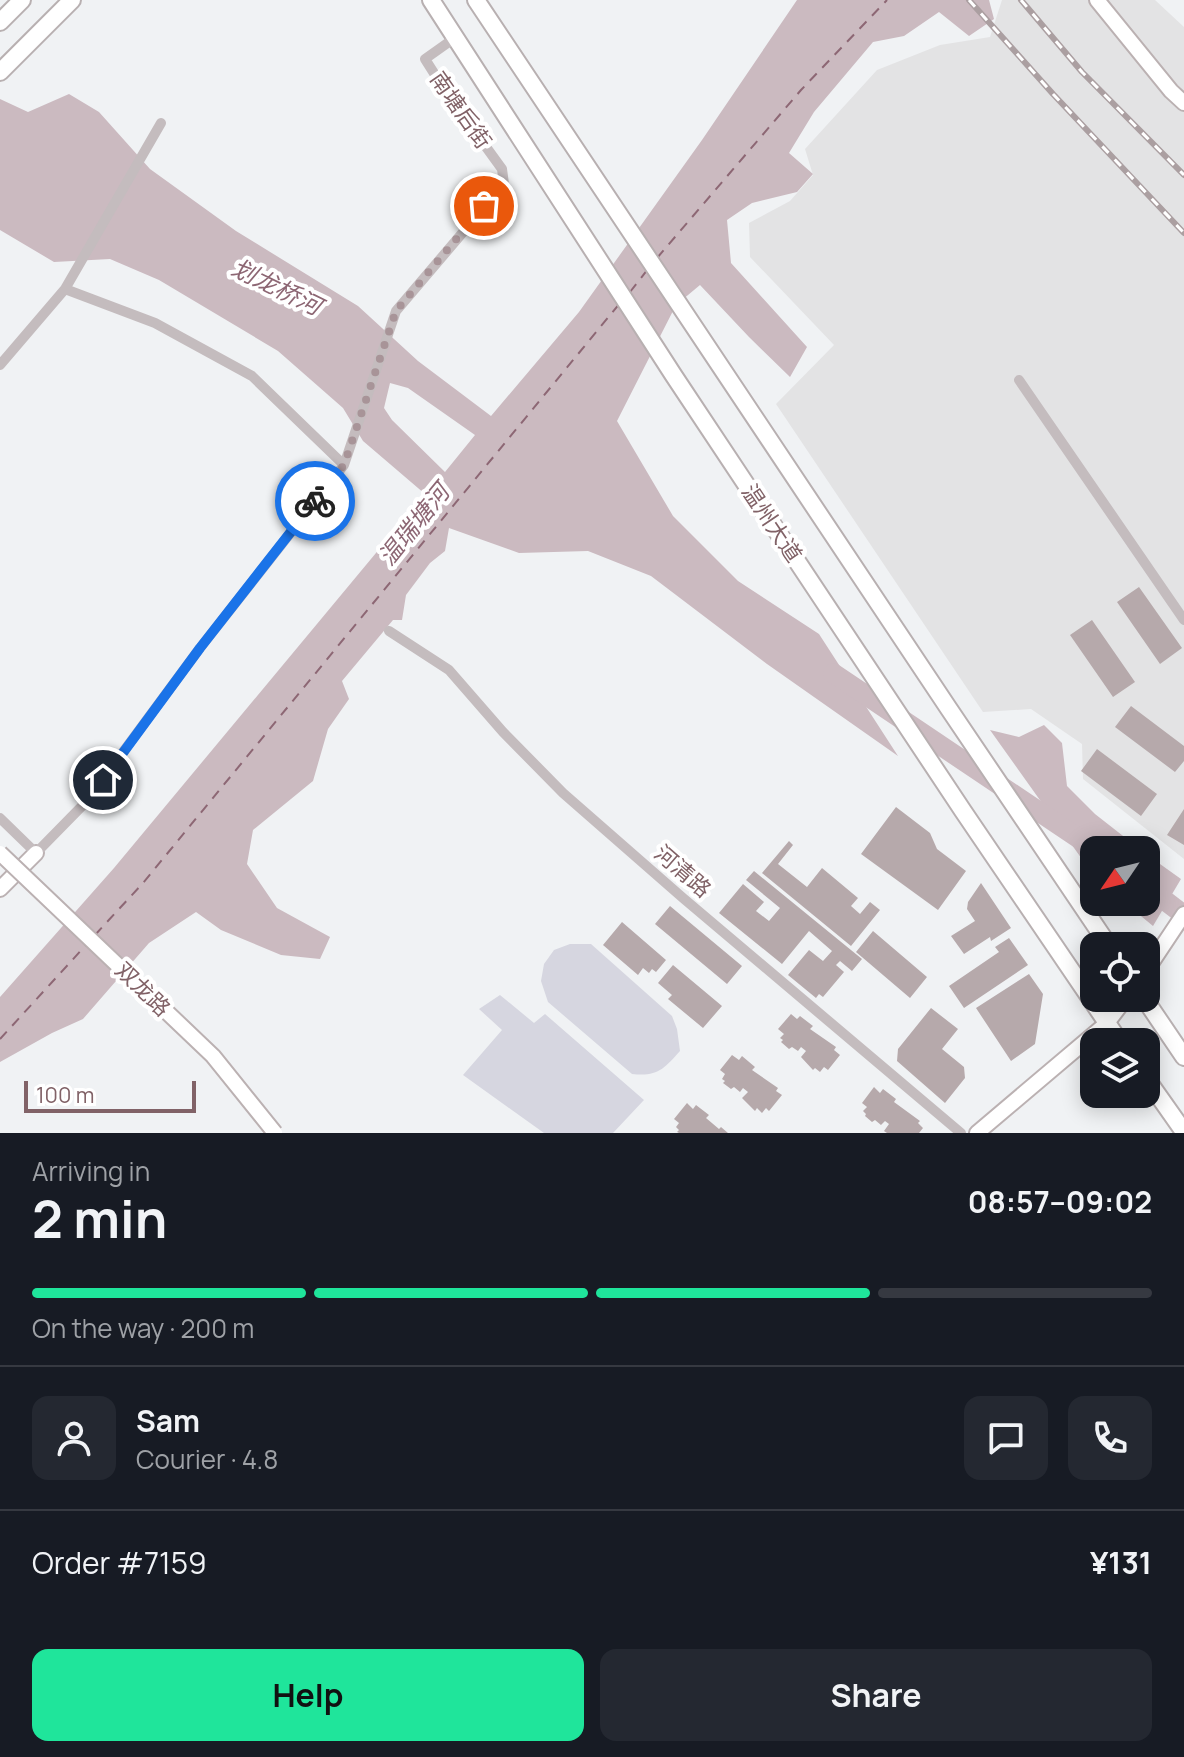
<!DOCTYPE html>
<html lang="en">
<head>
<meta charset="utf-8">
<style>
  body { margin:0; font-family:Manrope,"Noto Sans SC",sans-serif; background:#242831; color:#f1f3f6; height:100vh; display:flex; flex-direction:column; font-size:30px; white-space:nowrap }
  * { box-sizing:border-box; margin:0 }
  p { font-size:26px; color:#9ea1a6 }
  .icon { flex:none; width:44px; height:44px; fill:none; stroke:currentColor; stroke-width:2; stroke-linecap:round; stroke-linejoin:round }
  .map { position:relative; height:1133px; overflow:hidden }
  .drawer { display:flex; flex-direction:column; background:#171b24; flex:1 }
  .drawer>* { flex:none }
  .needle { width:52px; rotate:235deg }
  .tools { position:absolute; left:1080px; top:836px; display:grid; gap:16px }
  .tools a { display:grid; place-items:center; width:80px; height:80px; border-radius:16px; background:#171b24; box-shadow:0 4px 20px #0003; font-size:40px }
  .scale { position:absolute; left:24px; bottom:20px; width:172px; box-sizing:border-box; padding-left:8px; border:4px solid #816267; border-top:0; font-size:22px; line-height:28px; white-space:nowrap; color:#816267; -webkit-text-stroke:6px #fff; paint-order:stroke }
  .pin { position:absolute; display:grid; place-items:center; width:68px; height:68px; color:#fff; margin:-34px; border:4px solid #fff; border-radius:50%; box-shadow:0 2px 8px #0007 }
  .courier { position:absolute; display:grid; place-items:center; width:80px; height:80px; margin:-40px; border:6px solid #1a73e8; border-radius:50%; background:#fff; color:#222; box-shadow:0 2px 10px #0007 }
  .headline em { font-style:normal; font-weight:700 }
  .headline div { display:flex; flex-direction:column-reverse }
  .headline { display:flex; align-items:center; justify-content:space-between; height:136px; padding:0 32px }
  h1 { font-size:52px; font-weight:700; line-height:60px }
  .bar { display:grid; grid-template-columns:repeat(4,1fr); gap:12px 8px; align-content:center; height:96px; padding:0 32px }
  .bar i { height:10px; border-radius:6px; background:#363941 }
  .bar .active { background:#1fe59b }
  .bar p { grid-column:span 4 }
  .line { display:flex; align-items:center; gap:20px; padding:0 32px; border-top:2px solid #363941 }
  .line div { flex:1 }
  .round { display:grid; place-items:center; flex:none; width:84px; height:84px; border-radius:16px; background:#242831 }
  .action { display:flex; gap:16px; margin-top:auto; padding:16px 32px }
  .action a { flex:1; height:92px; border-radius:16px; background:#1fe59b; color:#111; font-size:32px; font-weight:700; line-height:92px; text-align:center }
  .action a+a { background:#242831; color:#f1f3f6 }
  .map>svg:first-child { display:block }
  .built { fill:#e3e3e4 }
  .green { fill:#d6d6e0 }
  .water { fill:#cbbac0; fill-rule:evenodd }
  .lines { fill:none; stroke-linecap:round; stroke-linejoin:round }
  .river { stroke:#cbbac0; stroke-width:20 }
  .ferry { stroke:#8d6774; stroke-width:2; stroke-dasharray:10 8; stroke-linecap:butt }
  .building { fill:#b6a9ab }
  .secondary-casing { stroke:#bbb1b2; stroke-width:18 }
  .primary-casing { stroke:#b8b0b1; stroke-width:20 }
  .street { stroke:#c4bcbe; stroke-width:10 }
  .secondary { stroke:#fff; stroke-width:14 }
  .primary { stroke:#fff; stroke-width:16 }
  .rail-casing { stroke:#ab9fa1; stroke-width:6 }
  .rail { stroke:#fff; stroke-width:3; stroke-dasharray:9; stroke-linecap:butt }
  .secondary-bridge-casing { stroke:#bbb1b2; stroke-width:18; stroke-linecap:butt }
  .secondary-bridge { stroke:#fff; stroke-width:14 }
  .done { stroke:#a89498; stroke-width:8; stroke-dasharray:0 14.4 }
  .route { stroke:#1a73e8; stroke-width:10 }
  .labels { text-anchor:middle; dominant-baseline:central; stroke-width:8; stroke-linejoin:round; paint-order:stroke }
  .street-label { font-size:22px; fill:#816267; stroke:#fff }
  .water-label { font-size:24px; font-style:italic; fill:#8d6774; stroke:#fff }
</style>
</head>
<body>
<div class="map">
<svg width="1184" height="1133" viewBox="0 0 1184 1133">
  <rect width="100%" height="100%" fill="#f0f2f4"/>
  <!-- built -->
  <path class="built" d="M1002,0H1155L1184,27V859L1083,779L1082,744L1031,709L983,712L776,404L834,345L750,257L749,223L790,201L813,175L805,149L877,70L940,45L990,37Z"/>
  <!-- green -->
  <path class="green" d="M570,944H591L672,1016L677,1029L680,1051C664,1069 657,1077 632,1074L548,1002L541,981L544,964L554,950Z
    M500,995L534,1023L545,1014L644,1100L613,1133H544L463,1075L502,1030L479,1009Z"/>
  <!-- water -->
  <path class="water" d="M797,0H989L994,19L969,36L939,12L904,36L873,42L814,112L789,153L813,174L797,192L752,203L727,220L731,263L807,347L790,377L749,337L700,285L676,305L617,421L673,516L738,581L819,634L898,756L767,664L651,576L588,551L519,553L449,528L445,551L430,563L406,595L402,620H393L342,681L349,699L328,729L313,781L253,830L247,864L277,908L330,937L320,959L281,955L221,930L196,912L149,943L83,1019L52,1033L0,1062V997L114,868L425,494L363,441L343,408L278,351L159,280L110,259L54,262L0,230V99L28,112L69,94L99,112L150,169L236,231L358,306L418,361L491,416L579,312L702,140ZM390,383L408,388L475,435L445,472L392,420L384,408Z
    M1044,725L1062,743L1067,786L1095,814L1141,850H1094V876L990,730L1019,737Z
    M1146,854L1181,879L1153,926L1124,902H1146Z"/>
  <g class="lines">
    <!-- river -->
    <path class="river" d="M833,673L1096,850
      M1146,886L1184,915"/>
    <!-- ferry -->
    <path class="ferry" d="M657,258L801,90L887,0
      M630,292L648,269
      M95,935L143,883L620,303
      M0,1039L86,945"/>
  </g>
  <!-- building -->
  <path class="building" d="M1139,587L1182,648L1160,664L1117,602Z
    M1092,620L1135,682L1113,697L1070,635Z
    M1131,706L1184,746V761L1175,772L1115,727Z
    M1097,749L1157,794L1141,816L1081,771Z
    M896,807L930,833L937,849L966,871L938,910L861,854Z
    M1184,809V845L1167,835Z
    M789,841L793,845L778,864L807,887L822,868L858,898L851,906L860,914L870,902L880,910L851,946L762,873Z
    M754,871L862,959L852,971L840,961L836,965L844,972L823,997L819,994L816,998L788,975L809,950L823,961L832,951L809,931L782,964L719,913L743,884L764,902L756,911L769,921L780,908L746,880Z
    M981,883L1011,928L991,941L990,937L964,954L951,936L975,921L967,909L968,902Z
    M670,906L742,966L727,984L655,924Z
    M622,922L666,960L656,972L652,969L649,973L643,968L638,975L603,945Z
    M873,931L927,977L910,998L856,952Z
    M1009,938L1028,965L964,1008L949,986L999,952L995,947Z
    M673,965L722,1006L703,1028L668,999L672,995L658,983Z
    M1029,974L1043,994L1035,1044L1011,1061L976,1008Z
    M931,1008L958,1029L942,1049L964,1067L965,1078L945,1103L897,1061L898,1049Z
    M791,1014L797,1019L800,1016L813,1026L810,1029L836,1047L834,1050L840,1055L828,1070L824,1067L820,1072L815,1068L813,1070L801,1057L806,1051L801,1047L798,1051L792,1047L789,1049L781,1042L783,1040L780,1038L784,1034L778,1029Z
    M732,1055L739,1060L742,1056L755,1067L752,1070L778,1088L776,1091L782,1095L769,1111L766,1108L762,1113L757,1108L755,1111L742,1098L748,1092L743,1088L740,1092L734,1087L731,1089L723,1083L725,1081L722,1079L725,1074L720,1070Z
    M874,1087L880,1093L883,1089L896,1099L894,1102L920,1121L918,1123L923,1128L919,1133H887L884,1131L889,1124L885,1121L881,1125L875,1120L872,1122L865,1116L866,1114L863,1111L867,1107L862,1103Z
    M687,1103L693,1109L696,1105L709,1115L706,1118L719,1129L721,1127L728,1133H679L677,1132L679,1130L676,1127L679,1123L674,1119Z"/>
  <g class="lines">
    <!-- secondary casing -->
    <g class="secondary-casing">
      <path id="secondary" d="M1097,0L1171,91L1184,103
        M0,889L36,853
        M1146,971L1184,914
        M977,1133L1107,1023L1126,998"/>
    </g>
    <!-- primary casing -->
    <g class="primary-casing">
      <path id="primary" d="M431,0L674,376L963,811L1120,1042
        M476,0L949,709L1109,946
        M0,22L22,0
        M0,72L72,0
        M1144,998L1184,1057
        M1146,1078L1184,1132"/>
    </g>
    <!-- street -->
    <path class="street" d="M65,289L155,323L252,376L344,465
      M0,365L65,289L161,123
      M1019,380L1184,620
      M389,631L449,670L503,732L563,793L683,898L961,1133
      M0,818L36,853L86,802L200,648L344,465L396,311L504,184L502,169L444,89L425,59L456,37"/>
    <!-- secondary -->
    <use href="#secondary" class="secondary"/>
    <!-- primary -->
    <use href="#primary" class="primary"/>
    <!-- rail casing -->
    <g class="rail-casing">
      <path id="rail" d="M969,0L1053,94L1184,233
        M1021,0L1082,72L1184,175"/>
    </g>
    <!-- rail -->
    <use href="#rail" class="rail"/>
    <!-- secondary-bridge casing -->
    <g class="secondary-bridge-casing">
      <path id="secondary-bridge" d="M0,853L213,1056L275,1133"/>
    </g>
    <!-- secondary-bridge -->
    <use href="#secondary-bridge" class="secondary-bridge"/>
  </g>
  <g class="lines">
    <!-- done -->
    <path class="done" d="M315,501L344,465L396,311L484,206"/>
    <!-- route -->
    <path class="route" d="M103,780L200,648L315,501"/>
  </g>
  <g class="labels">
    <!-- street labels -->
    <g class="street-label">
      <text transform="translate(461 110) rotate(55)">南塘后街</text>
      <text transform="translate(772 523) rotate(56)">温州大道</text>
      <text transform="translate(683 871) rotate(41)">河清路</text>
      <text transform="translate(143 989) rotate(44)">双龙路</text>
    </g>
    <!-- water labels -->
    <g class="water-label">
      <text transform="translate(277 286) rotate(26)">划龙桥河</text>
      <text transform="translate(413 524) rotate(-51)">温瑞塘河</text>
    </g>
  </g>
</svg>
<div class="tools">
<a><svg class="needle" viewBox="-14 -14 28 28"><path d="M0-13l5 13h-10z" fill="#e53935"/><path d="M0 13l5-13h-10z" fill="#9ea1a6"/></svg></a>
<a><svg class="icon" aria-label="locate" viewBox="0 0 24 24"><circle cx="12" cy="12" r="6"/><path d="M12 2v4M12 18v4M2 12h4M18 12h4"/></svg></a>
<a><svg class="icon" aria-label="layers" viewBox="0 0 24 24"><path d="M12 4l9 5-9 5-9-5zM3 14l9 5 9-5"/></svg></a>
</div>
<div class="scale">100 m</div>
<div class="pin" style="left:484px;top:206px;background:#ea580c"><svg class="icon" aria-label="bag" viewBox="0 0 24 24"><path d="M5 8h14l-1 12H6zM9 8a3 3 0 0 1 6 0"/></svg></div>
<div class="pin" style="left:103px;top:780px;background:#1f2937"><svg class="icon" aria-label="home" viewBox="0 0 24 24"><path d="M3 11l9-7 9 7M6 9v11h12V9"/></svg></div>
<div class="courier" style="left:315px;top:501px"><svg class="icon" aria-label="bike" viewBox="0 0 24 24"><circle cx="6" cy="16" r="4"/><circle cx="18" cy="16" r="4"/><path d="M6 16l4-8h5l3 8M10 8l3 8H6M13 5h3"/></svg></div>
</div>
<section class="drawer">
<div class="headline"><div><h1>2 min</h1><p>Arriving in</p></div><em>08:57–09:02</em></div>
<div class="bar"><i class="active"></i><i class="active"></i><i class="active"></i><i></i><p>On the way · 200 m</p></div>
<div class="line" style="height:144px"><a class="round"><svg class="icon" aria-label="person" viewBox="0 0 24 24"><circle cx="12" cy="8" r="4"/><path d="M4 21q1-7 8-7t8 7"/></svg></a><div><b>Sam</b><p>Courier · 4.8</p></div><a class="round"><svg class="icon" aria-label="chat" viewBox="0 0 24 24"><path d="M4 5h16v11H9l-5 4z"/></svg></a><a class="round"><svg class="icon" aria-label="phone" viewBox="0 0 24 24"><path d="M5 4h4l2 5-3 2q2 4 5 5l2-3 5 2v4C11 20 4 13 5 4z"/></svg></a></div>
<div class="line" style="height:104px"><div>Order #7159</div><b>¥131</b></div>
<div class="action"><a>Help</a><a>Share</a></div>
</section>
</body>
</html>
